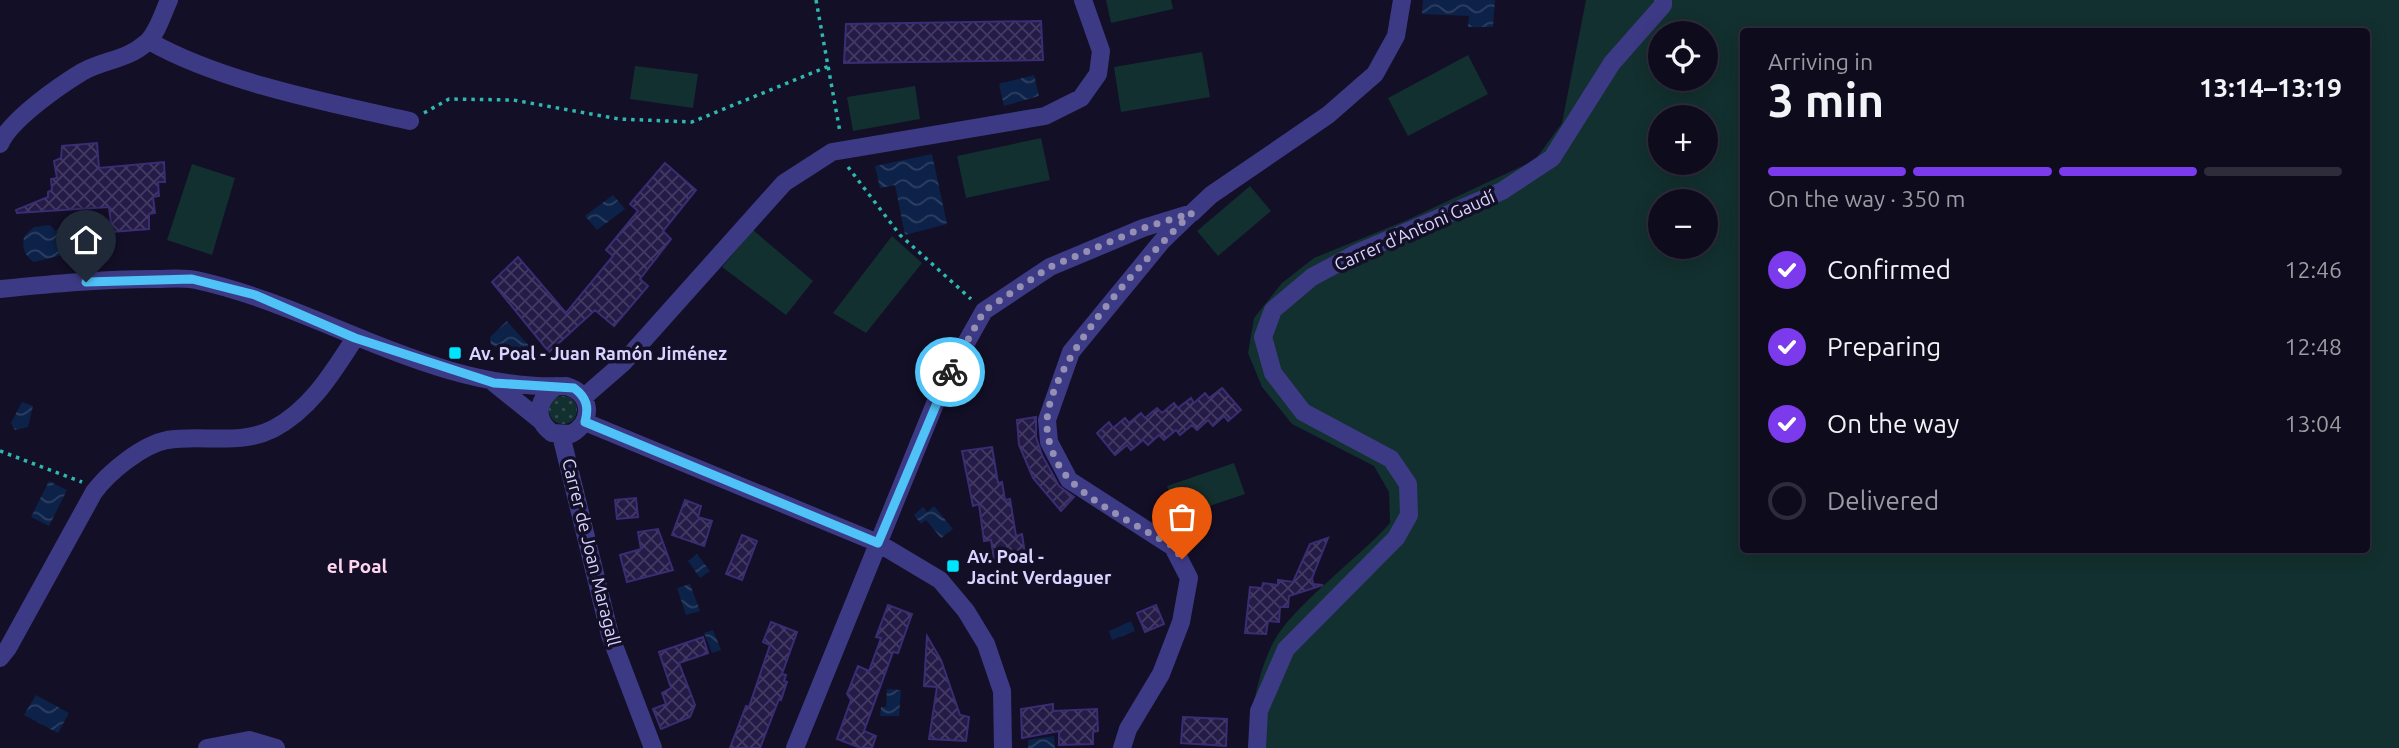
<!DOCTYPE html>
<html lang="en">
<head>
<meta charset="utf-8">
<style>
  body { margin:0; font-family:Ubuntu,sans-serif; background:#1c1929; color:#f1f3f6; height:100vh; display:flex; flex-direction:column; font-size:26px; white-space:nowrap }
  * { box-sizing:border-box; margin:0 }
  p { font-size:23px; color:#9b9ba3 }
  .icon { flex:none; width:38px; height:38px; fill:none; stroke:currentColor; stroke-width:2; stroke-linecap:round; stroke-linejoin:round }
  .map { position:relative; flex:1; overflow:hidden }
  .side { position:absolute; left:1740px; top:28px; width:630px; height:525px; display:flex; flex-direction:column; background:#0e0b1c; border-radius:7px; box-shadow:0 4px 18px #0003,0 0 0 2px #2e2b3b }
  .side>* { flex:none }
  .buttons { position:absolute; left:1648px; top:21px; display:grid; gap:14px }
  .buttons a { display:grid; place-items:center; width:70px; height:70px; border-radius:50%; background:#0e0b1c; box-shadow:0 4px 18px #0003,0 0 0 2px #2e2b3b; font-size:35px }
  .pin { position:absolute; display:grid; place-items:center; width:60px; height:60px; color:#fff; margin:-72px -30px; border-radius:50% 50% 50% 0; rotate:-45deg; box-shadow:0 0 7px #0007 }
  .pin .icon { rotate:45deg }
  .courier { position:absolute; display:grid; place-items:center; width:70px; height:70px; margin:-35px; border:5px solid #4fc3f7; border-radius:50%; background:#fff; color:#222; box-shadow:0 2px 9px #0007 }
  .headline em { font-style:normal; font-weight:600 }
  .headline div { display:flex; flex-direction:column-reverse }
  .headline { display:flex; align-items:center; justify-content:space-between; height:119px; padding:0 28px }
  h1 { font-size:46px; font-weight:600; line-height:52px }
  .bar { display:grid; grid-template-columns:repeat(4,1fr); gap:10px 7px; align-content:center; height:84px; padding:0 28px }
  .bar i { height:9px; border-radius:5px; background:#2e2b3b }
  .bar .on { background:#7c3aed }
  .bar p { grid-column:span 4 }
  ol { padding:0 28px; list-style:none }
  li { display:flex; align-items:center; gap:21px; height:77px }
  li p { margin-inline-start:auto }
  li .icon { padding:7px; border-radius:50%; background:#7c3aed; color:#fff; stroke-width:4 }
  li:last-child { color:#9b9ba3 }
  li i { width:38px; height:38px; border:4px solid #2e2b3b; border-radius:50% }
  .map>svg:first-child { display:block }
  .green { fill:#12302f; fill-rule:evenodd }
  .garden { fill:url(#garden-dots) }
  .water { fill:url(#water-waves) }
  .building { fill:url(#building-cross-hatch); stroke:#3b2d73; stroke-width:2 }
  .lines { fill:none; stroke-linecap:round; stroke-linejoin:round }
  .path { stroke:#2fb8b0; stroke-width:3.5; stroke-dasharray:3.5 5; stroke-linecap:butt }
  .street { stroke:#3d3a85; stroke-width:18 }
  .done { stroke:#948fb3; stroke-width:7; stroke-dasharray:0 12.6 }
  .route { stroke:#4fc3f7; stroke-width:9 }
  .poi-dot { fill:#00e5ff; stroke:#130f26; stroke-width:2.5 }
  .labels { text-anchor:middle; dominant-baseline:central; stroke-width:7; stroke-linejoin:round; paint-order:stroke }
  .street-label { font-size:18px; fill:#d9d4ff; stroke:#130f26 }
  .poi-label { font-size:18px; font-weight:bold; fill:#d9d4ff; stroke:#130f26; text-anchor:start }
  .neighbourhood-label { font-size:19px; font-weight:bold; fill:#ffd6f0; stroke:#130f26 }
</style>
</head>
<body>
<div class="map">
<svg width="2399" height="748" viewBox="0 0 2399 748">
  <defs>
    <pattern id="garden-dots" width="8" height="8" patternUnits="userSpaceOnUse" patternTransform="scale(1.75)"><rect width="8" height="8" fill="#12302f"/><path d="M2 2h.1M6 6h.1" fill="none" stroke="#344d4e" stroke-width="1.8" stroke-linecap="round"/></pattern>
    <pattern id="water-waves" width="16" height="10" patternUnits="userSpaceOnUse" patternTransform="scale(1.75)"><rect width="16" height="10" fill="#0c2248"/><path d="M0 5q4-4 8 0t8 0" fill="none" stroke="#2f4163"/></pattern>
    <pattern id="building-cross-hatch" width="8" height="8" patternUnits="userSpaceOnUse" patternTransform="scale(1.75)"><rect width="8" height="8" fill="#241b47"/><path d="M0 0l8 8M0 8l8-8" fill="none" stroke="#433b63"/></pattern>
  </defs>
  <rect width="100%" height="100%" fill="#130f26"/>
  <!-- green -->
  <path class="green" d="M1106,0H1171L1173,9L1111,23Z
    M1586,0H2399V748H1248C1252,711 1256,677 1273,643C1291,607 1359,558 1390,523L1389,492L1374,466L1292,424L1262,387L1248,353L1254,318L1282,283L1314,258L1407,220L1535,160L1562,123ZM1743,32H2366V550H1743ZM1661,33H1706V79H1661ZM1661,117H1706V163H1661ZM1661,201H1706V247H1661Z
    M1202,52L1210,97L1121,112L1114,67Z
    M1468,55L1488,94L1408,136L1388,98Z
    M635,66L698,74L693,108L630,99Z
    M915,86L920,119L853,131L847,97Z
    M1041,138L1050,180L966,198L957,156Z
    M192,164L235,178L212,255L167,240Z
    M1250,186L1271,211L1218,256L1197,231Z
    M753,230L813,281L786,315L722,267Z
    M892,236L922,263L866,333L833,313Z
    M1234,463L1245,494L1177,517L1167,486Z"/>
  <!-- garden -->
  <path class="garden" d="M549 410a14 14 0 1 1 28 0a14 14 0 1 1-28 0Z"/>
  <!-- water -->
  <path class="water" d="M1423,0H1495L1493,27H1468L1469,16L1422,14Z
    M1034,75L1039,96L1004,106L999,84Z
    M932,154L947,224L905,235L895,185L880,188L875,166Z
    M613,195L625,209L597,230L585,216Z
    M50,225L55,231L62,225L73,227L72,237L61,240L71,245V253L34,262C24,256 21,245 25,235L34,227Z
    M507,321L531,348L518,359L504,344L496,347L491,344L490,337Z
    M22,402L33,406L28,427L15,430L11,423Z
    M49,481L67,490L49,526L31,517Z
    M934,506L953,529L941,538L926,520L921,524L914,515L923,507L927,512Z
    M697,554L710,571L700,578L688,561Z
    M690,584L700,611L686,615L677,588Z
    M1131,621L1135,631L1112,640L1109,631Z
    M713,630L721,650L712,653L704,633Z
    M887,689L901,690L899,716H880L881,707H886Z
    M36,695L69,713L58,733L24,715Z
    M1054,736L1055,748H1028V740Z"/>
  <!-- building -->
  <path class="building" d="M1041,21L1043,60L844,63L846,24Z
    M97,143L99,168L164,162L165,182H158L159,196L153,197L155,213L149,214V229L112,232L109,207L17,213L16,210L48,197V192L52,190L51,179L57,178L54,161L61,158L62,146Z
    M665,163L696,190L663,231L671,239L640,279L648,286L614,326L595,310L549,352L492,282L518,257L566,313L613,256L606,250L638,211L630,204Z
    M1222,388L1241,410L1228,421L1224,416L1213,426L1208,420L1197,430L1192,425L1180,435L1176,430L1164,440L1159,435L1148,445L1143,440L1131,450L1127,445L1115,455L1097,433L1109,422L1113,428L1125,418L1129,423L1141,413L1145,418L1157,408L1162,413L1174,403L1178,408L1191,398L1194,403L1205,393L1209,398Z
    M1036,417V437L1042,455L1059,486L1074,497L1061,511L1033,478L1019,445L1017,420Z
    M992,447L998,483L1002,482L1005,500L1010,499L1016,536L1022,534L1025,554L994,559L991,540L984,541L979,504L973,506L962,451Z
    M636,498L638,517L617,519L615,500Z
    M685,500L701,506L698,517L712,521L704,546L672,535Z
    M658,529L673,570L627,582L620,555L641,549L638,532Z
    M742,535L757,541L742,580L726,574Z
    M1328,538L1312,578L1313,584L1323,585L1289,596L1288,607H1280L1279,622L1268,621L1266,634L1245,633L1250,587L1262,588L1263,583L1278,585V580L1293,582L1310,544Z
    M888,605L912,614L898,653L893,652L864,731L876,736L872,748H861L837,739L851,700L847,694L858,666L869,671L881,638L876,637Z
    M1156,605L1164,624L1145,632L1137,613Z
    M771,622L797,632L782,674L786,675L784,681L787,682L781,700L779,699L760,748H730L746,706L749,707L770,645L763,642Z
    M927,636L941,660L960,715L969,717L966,741L929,739L937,687L924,686Z
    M703,637L708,653L679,663L695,705L690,717L661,729L653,709L666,704L662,693L671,688L659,652Z
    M1053,704V711L1097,709L1098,731L1093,732V744L1059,745V731L1022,738L1021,709Z
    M1183,717L1227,719L1226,746L1181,743Z"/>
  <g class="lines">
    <!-- path -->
    <path class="path" d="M816,0L840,132
      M424,113L449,99L513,100L619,119L692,122L829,66
      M848,167L900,235L971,299
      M0,451L82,482"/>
    <!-- street -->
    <path class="street" d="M149,41C221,82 329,103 410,121
      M0,144C10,120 59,86 82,72C103,60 127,60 146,43C157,34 163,13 169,0
      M0,289C51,284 103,279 154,279C167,279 183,277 196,280C321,307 434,392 566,386C592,393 594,422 571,434L552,433C532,418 538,398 557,386
      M494,383L540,420
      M584,397L623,363L784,183L832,152L1045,116L1081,98L1098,74L1101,51L1083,0
      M585,422L878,543L940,580L966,611L986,644L1002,691L1003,748
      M561,435L610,635L653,748
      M0,658L8,648L94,492C109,472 142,445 167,440C203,434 239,446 273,429C311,409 333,372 355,338
      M207,748L249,740L276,748
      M795,748L943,384L984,311L1050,267L1143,228L1192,213L1211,195L1328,115L1375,74L1396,36L1402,0
      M1122,748L1128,729L1161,674L1181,622L1189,578L1173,547L1069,480L1049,442L1047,420L1071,352L1162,241L1189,215
      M1257,748L1259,711L1286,649L1396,538L1409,515L1408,484L1391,459L1303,412L1273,373L1263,337L1273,310L1312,277L1357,253L1502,191L1552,158L1612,63L1663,5V0"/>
  </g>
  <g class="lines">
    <!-- done -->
    <path class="done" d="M950,372L984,311L1050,267L1143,228L1192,213C1147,256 1050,358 1047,421C1046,441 1056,466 1070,480C1096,506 1142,528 1174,547L1182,559"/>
    <!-- route -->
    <path class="route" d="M86,282L192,279L255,295L355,338L494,383L574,388C587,398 589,407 585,422L878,543L950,372"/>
  </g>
  <!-- markers -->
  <g class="poi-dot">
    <rect x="448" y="346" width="14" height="14" rx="3.5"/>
    <rect x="946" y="559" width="14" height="14" rx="3.5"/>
  </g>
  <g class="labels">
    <!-- street labels -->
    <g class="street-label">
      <text transform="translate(1414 230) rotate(-24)">Carrer d'Antoni Gaudí</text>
      <text transform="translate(592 552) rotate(76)">Carrer de Joan Maragall</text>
    </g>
    <!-- poi labels -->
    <g class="poi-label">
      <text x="469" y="353">Av. Poal - Juan Ramón Jiménez</text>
      <text x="967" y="556">Av. Poal -<tspan x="967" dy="21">Jacint Verdaguer</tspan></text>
    </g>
    <!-- neighbourhood labels -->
    <g class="neighbourhood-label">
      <text x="357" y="566">el Poal</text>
    </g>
  </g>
</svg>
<div class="buttons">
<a><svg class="icon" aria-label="locate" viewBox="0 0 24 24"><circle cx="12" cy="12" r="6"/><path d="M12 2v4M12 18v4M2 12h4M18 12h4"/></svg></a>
<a>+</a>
<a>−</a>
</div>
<div class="pin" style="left:1182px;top:559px;background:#ea580c"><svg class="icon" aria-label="bag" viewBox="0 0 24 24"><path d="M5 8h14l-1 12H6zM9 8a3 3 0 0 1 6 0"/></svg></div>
<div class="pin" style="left:86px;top:282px;background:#1f2937"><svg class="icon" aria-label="home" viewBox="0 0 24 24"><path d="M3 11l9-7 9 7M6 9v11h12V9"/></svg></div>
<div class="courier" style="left:950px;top:372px"><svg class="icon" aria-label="bike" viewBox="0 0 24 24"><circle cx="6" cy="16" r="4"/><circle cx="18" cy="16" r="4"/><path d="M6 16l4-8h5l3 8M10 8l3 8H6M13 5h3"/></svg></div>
<section class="side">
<div class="headline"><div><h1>3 min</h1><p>Arriving in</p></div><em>13:14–13:19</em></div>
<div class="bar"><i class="on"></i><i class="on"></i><i class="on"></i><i></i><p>On the way · 350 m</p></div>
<ol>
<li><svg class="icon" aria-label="check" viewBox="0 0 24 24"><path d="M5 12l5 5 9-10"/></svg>Confirmed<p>12:46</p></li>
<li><svg class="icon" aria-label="check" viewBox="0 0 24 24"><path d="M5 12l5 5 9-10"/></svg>Preparing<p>12:48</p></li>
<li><svg class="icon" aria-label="check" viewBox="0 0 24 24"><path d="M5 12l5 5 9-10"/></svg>On the way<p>13:04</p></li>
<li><i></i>Delivered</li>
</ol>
</section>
</div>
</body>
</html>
